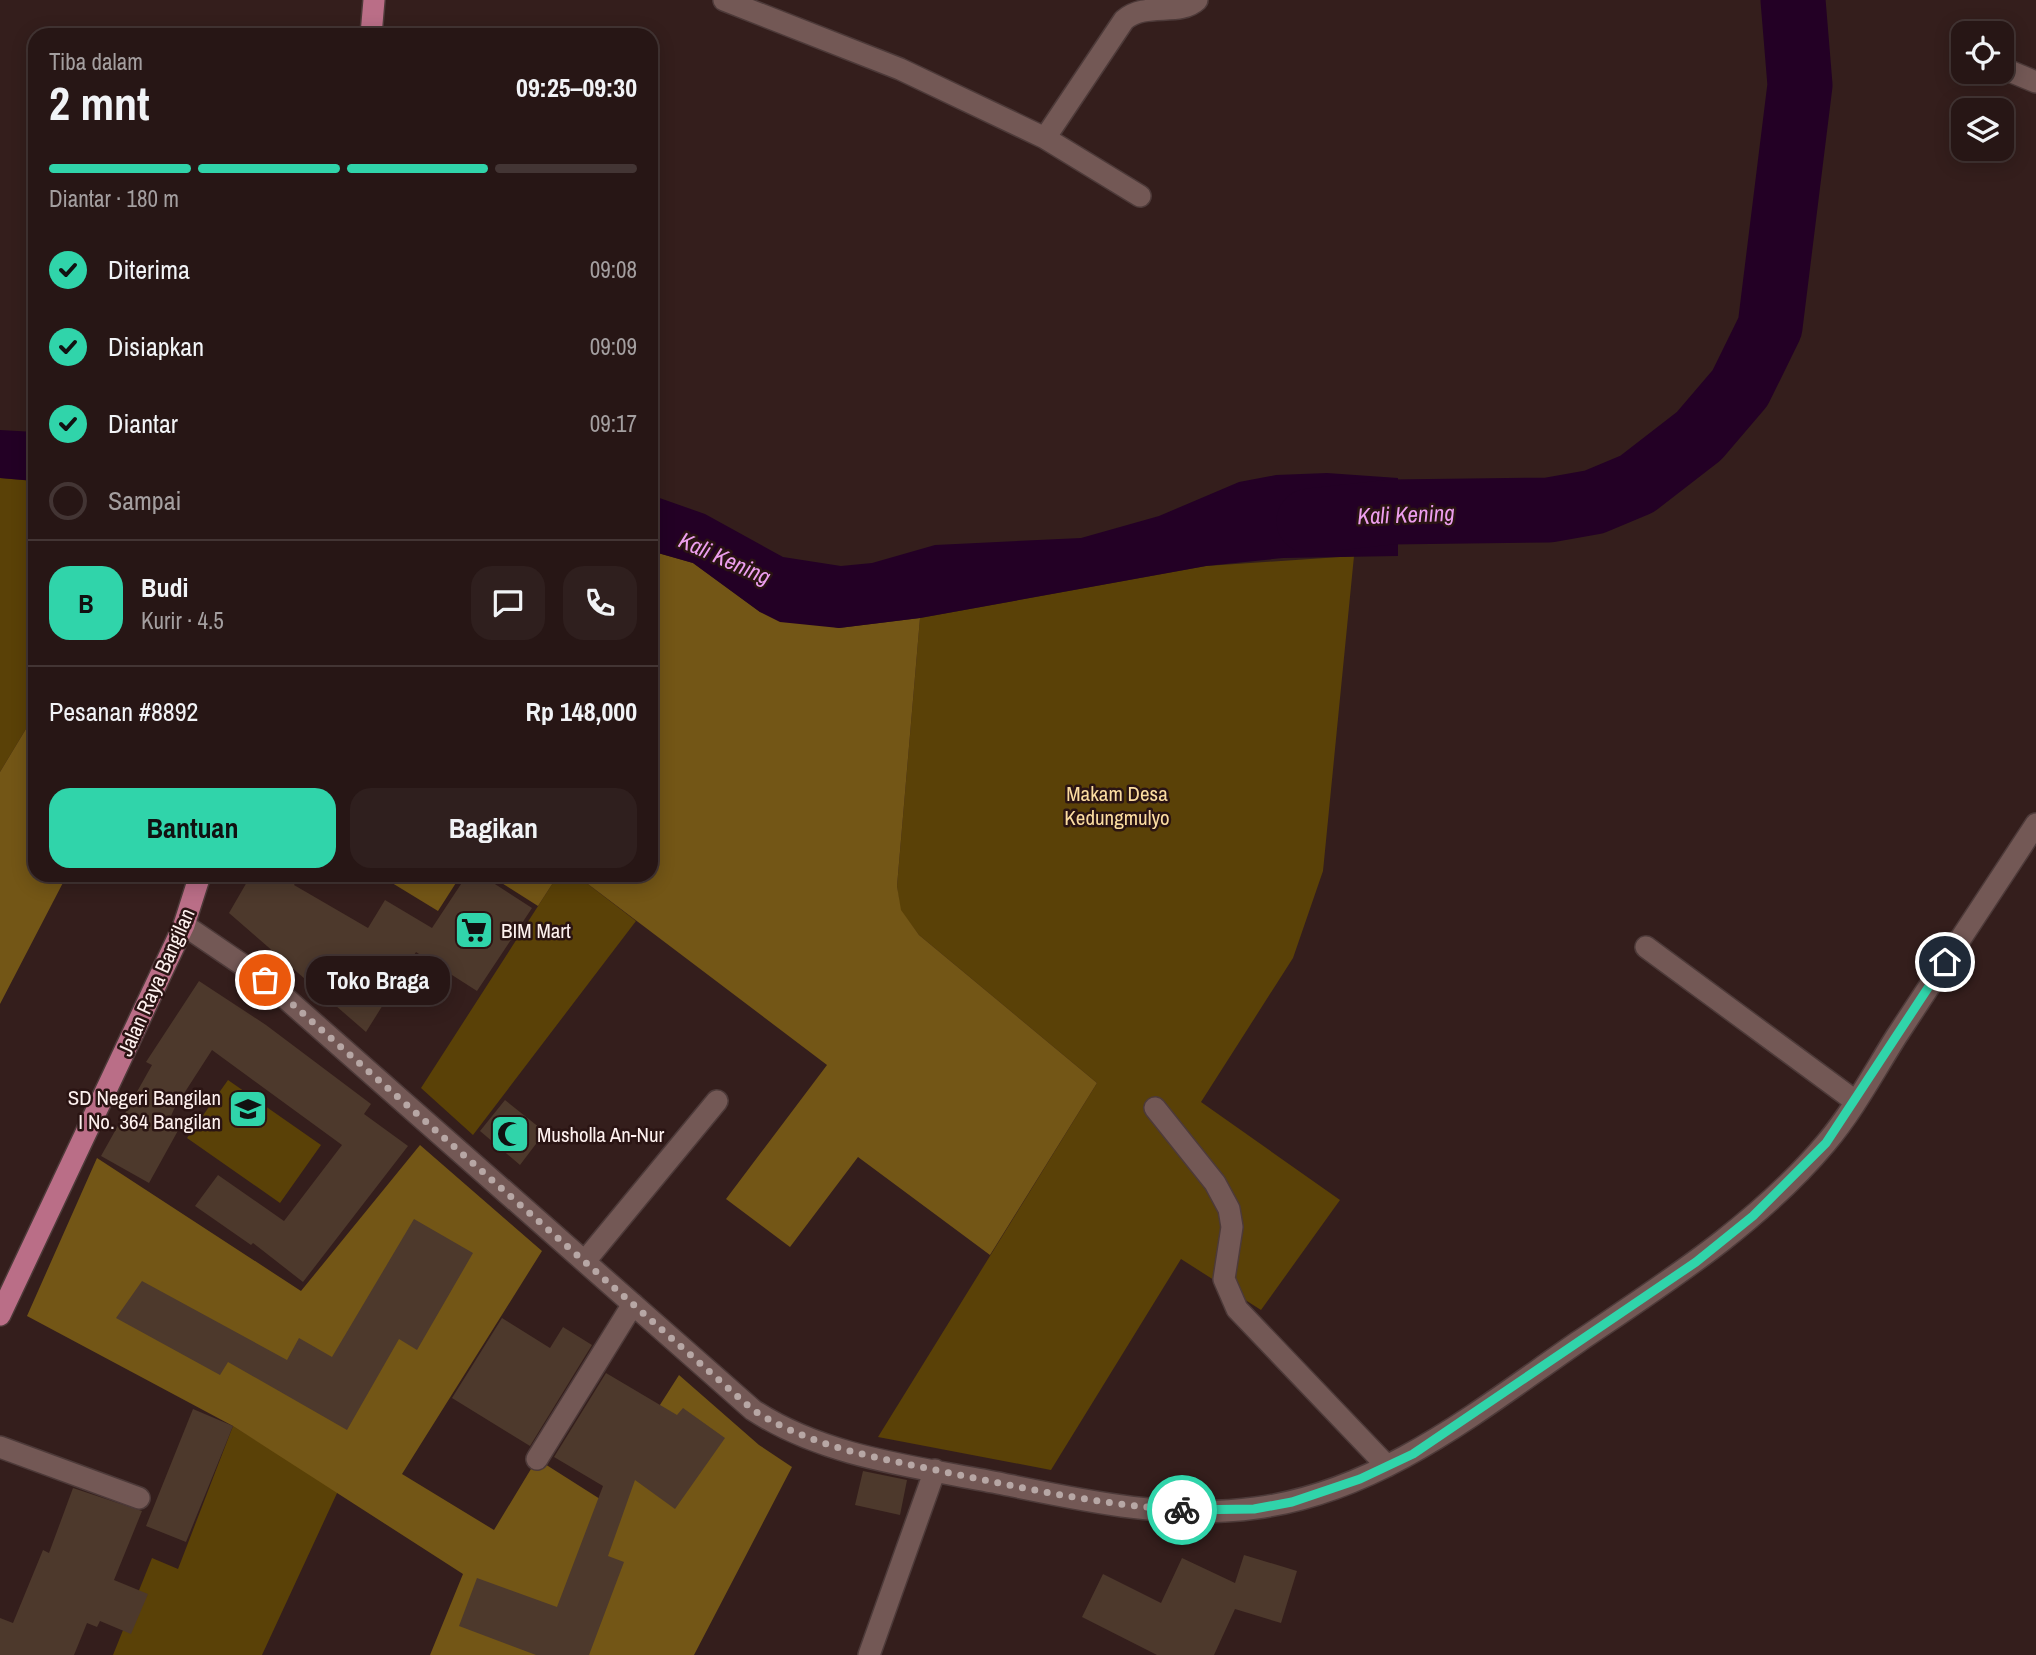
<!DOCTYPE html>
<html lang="id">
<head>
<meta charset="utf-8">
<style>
  body { margin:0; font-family:"Archivo Narrow",sans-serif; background:#2f1f1e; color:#f1f3f6; height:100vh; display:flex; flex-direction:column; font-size:26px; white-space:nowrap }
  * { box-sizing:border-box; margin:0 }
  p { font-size:23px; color:#a49fa0 }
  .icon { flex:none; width:38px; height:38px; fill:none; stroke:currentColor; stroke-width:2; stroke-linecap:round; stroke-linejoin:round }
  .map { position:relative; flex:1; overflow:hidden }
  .drawer { position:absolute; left:28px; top:28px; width:630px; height:854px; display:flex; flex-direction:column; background:#271615; border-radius:21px; box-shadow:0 4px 18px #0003,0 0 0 2px #433534 }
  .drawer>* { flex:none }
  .controls { position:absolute; left:1951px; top:21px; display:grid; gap:14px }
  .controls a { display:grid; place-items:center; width:63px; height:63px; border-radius:14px; background:#271615; box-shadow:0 4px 18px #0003,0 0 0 2px #433534; font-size:35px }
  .pin { position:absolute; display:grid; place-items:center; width:60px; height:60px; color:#fff; margin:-30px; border:4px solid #fff; border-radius:50%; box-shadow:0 2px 7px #0007 }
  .courier { position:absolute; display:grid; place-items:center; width:70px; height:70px; margin:-35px; border:5px solid #30d4aa; border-radius:50%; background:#fff; color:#222; box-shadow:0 2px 9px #0007 }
  .bubble { position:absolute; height:49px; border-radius:21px; background:#271615; box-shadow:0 4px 18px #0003,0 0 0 2px #433534; font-size:23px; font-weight:700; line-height:49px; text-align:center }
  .overview em { font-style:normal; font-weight:700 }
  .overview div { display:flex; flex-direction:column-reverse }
  .overview { display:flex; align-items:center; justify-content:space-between; height:119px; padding:0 21px }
  h1 { font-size:46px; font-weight:700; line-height:52px }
  .bar { display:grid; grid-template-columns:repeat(4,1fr); gap:10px 7px; align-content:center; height:84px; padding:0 21px }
  .bar i { height:9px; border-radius:5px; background:#433534 }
  .bar .active { background:#30d4aa }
  .bar p { grid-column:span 4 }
  .line { display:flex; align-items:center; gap:18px; padding:0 21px; border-top:2px solid #433534 }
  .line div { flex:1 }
  .round { display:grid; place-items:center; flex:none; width:74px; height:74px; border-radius:21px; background:#2f1f1e }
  ol { padding:0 21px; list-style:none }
  li { display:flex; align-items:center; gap:21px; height:77px }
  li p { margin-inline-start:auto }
  li .icon { padding:7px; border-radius:50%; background:#30d4aa; color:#111; stroke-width:4 }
  li:last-child { color:#a49fa0 }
  li i { width:38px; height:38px; border:4px solid #433534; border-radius:50% }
  .primary-button { display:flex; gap:14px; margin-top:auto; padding:14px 21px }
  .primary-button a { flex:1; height:80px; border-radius:21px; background:#30d4aa; color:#111; font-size:28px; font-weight:700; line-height:80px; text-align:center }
  .primary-button a+a { background:#2f1f1e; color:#f1f3f6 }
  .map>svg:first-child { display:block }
  .green { fill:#5a4107 }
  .forest { fill:#735616 }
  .water { fill:#230025 }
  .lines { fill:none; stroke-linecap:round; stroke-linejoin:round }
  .river { stroke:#230025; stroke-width:65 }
  .building { fill:#4d392c }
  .minor-casing { stroke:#4d3a39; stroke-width:24 }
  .major-casing { stroke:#4d3a39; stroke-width:24 }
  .minor { stroke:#735855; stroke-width:21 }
  .major { stroke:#ba6e87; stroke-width:21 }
  .done { stroke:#b7a7a5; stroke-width:7; stroke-dasharray:0 12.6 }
  .route { stroke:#30d4aa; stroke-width:9 }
  .labels { text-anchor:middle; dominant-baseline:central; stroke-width:5; stroke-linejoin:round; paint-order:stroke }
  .park-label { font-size:21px; fill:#fcdda1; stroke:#2a1413 }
  .poi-label { font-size:21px; fill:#fef1ef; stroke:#2a1413; text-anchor:start }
  .street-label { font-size:21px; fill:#fef1ef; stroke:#2a1413 }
  .water-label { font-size:23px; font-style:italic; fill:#ed9eee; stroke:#2a1413 }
</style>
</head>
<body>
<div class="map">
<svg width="2036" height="1655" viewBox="0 0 2036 1655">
  <rect width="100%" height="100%" fill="#341e1c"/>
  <!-- green -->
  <path class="green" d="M0,478L35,481V714L0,772Z
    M1354,556L1323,871L1293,958L1201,1102L1340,1200L1261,1310L1181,1259L1051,1470L878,1437L1097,1083L919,935L900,910L897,886L920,618L1206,566Z
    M558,875H576L636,921L473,1135L421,1088Z
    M228,1080L321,1145L280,1203L187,1138Z
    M233,1426L338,1491L262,1655H113L152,1558L178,1569Z"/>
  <!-- forest -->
  <path class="forest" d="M651,551L693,563L760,612L839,628L920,618L897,886L901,910L919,935L1097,1083L990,1255L858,1157L790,1247L726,1199L827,1065L576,875H651Z
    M35,714V875H67L0,1004V772Z
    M379,875H461L438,911Z
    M489,875H558L538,906Z
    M420,1145L542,1251L402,1474L494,1530L537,1459L600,1499L679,1375L759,1445L792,1467L694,1655H430L463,1574L233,1426L27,1316L97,1158L301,1291Z"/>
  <!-- water -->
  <path class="water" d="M0,430L35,432V481L0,478Z
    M1327,473L1398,478V556L1283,558L1206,566L920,618L839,628L780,622L760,612L693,563L651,551V495L705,514L783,557L841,566L872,563L935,545L1081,538L1159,516L1239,482L1276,475Z"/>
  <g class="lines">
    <!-- river -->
    <path class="river" d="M1309,521L1391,512L1549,510L1594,502L1637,484L1699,436L1740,388L1770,327L1800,85L1793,0"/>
  </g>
  <!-- building -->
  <path class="building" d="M251,875H300L294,885L368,928L385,900L432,928L467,875H481L532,908L477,991L416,952L366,1032L229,913Z
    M199,981L266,1025L371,1104L364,1114L408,1146L303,1282L253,1243L251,1245L195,1206L218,1175L284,1221L342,1145L212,1050L174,1109L169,1121L180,1127L149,1183L101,1156L152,1065L146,1062Z
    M505,1100L545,1132L520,1165L480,1131Z
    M414,1219L473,1253L417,1350L399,1339L347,1430L228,1362L220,1375L116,1318L142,1281L287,1360L299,1338L332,1357Z
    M502,1318L550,1348L563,1327L592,1345L530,1446L452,1398Z
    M606,1373L677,1415L683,1408L725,1438L675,1509L635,1480L608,1556L624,1562L589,1655H536L459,1626L477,1578L557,1607L603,1486L554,1457Z
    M193,1409L233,1426L186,1542L146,1526Z
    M863,1471L907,1480L900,1515L855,1505Z
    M73,1488L142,1511L114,1580L148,1594L131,1634L100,1621L97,1627L87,1623L74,1655H0V1618L13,1623L43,1550L49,1553Z
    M1244,1555L1297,1571L1281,1623L1235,1609L1214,1655H1157L1082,1617L1103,1574L1161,1603L1182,1558L1235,1583Z"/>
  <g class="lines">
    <!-- minor casing -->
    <g class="minor-casing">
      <path id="minor" d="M724,0L900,69L1045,138L1124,20C1146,1 1179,17 1197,0
        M2002,68L2036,82
        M1045,138L1140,196
        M184,925L265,980L753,1410C826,1458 919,1467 1003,1484C1085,1501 1172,1520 1256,1508C1379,1492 1478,1411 1578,1342C1665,1283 1757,1225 1826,1143C1853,1111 1874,1072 1896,1037C1943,966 1989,895 2036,824
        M1646,947L1855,1101
        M1155,1108L1215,1183L1229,1209L1232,1227L1224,1279L1237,1309L1387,1466
        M585,1261L717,1101
        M0,1447L139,1498
        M537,1459L633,1304
        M869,1655L935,1470"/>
    </g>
    <!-- major casing -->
    <g class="major-casing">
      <path id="major" d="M371,35L374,0
        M0,1315L184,925L200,875"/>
    </g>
    <!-- minor -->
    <use href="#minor" class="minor"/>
    <!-- major -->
    <use href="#major" class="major"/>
  </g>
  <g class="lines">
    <!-- done -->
    <path class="done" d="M265,980L753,1410C814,1449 881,1458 950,1473C1027,1489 1103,1505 1182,1510"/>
    <!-- route -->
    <path class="route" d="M1182,1510L1254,1509L1292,1502L1360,1479L1413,1454L1696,1262L1753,1216L1826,1143L1945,962"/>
  </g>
  <!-- icons -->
  <defs>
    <g id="supermarket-square" transform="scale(2.0125)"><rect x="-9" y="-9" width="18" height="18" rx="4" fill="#30d4aa" stroke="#2a1413"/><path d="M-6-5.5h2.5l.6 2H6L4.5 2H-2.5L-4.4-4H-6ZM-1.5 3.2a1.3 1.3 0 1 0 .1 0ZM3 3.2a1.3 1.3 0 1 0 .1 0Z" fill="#111"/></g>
    <g id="school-square" transform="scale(2.0125)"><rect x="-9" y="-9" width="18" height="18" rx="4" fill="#30d4aa" stroke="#2a1413"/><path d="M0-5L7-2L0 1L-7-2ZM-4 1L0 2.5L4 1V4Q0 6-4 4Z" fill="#111"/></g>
    <g id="mosque-square" transform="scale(2.0125)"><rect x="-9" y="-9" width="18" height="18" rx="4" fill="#30d4aa" stroke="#2a1413"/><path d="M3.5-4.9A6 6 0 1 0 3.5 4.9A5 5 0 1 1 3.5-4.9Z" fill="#111"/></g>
  </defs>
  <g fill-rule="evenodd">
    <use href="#supermarket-square" x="474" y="930"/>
    <use href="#school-square" x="248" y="1109"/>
    <use href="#mosque-square" x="510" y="1134"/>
  </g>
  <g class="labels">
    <!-- park labels -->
    <g class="park-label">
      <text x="1117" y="793">Makam Desa<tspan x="1117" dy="24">Kedungmulyo</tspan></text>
    </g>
    <!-- poi labels -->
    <g class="poi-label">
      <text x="501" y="930">BIM Mart</text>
      <text x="221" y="1097" text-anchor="end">SD Negeri Bangilan<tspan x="221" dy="24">I No. 364 Bangilan</tspan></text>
      <text x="537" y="1134">Musholla An-Nur</text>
    </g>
    <!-- street labels -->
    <g class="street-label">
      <text transform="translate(156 982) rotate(-66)">Jalan Raya Bangilan</text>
    </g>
    <!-- water labels -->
    <g class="water-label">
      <text transform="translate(1406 514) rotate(-2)">Kali Kening</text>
      <text transform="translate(725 558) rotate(24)">Kali Kening</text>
    </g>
  </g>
</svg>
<div class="controls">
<a><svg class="icon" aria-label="locate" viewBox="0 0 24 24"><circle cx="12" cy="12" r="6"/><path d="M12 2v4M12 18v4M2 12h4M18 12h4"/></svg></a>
<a><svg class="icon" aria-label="layers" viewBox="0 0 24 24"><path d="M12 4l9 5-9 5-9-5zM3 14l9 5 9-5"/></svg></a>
</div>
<div class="pin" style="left:265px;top:980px;background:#ea580c"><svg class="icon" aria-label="bag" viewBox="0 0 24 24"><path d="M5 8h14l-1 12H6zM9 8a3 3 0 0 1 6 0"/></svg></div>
<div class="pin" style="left:1945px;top:962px;background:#1f2937"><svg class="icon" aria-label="home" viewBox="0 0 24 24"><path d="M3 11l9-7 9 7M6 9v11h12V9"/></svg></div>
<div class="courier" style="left:1182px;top:1510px"><svg class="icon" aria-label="bike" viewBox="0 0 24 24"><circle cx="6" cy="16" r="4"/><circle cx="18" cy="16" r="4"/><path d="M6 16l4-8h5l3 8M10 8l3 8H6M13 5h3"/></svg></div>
<div class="bubble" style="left:306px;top:956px;width:144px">Toko Braga</div>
<section class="drawer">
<div class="overview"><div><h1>2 mnt</h1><p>Tiba dalam</p></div><em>09:25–09:30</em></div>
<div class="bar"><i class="active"></i><i class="active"></i><i class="active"></i><i></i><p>Diantar · 180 m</p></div>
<ol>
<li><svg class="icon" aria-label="check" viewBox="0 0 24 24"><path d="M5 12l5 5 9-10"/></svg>Diterima<p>09:08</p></li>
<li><svg class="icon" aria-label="check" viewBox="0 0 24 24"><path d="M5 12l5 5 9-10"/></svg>Disiapkan<p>09:09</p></li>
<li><svg class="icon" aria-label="check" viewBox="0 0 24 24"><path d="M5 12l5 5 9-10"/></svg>Diantar<p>09:17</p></li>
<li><i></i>Sampai</li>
</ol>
<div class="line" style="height:126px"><b class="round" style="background:#30d4aa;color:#111">B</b><div><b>Budi</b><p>Kurir · 4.5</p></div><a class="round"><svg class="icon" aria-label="chat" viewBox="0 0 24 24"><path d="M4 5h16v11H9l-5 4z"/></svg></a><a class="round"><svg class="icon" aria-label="phone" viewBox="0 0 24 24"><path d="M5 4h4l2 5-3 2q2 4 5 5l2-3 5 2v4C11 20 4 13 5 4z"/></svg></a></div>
<div class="line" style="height:91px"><div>Pesanan #8892</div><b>Rp 148,000</b></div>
<div class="primary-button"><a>Bantuan</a><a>Bagikan</a></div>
</section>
</div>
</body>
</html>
